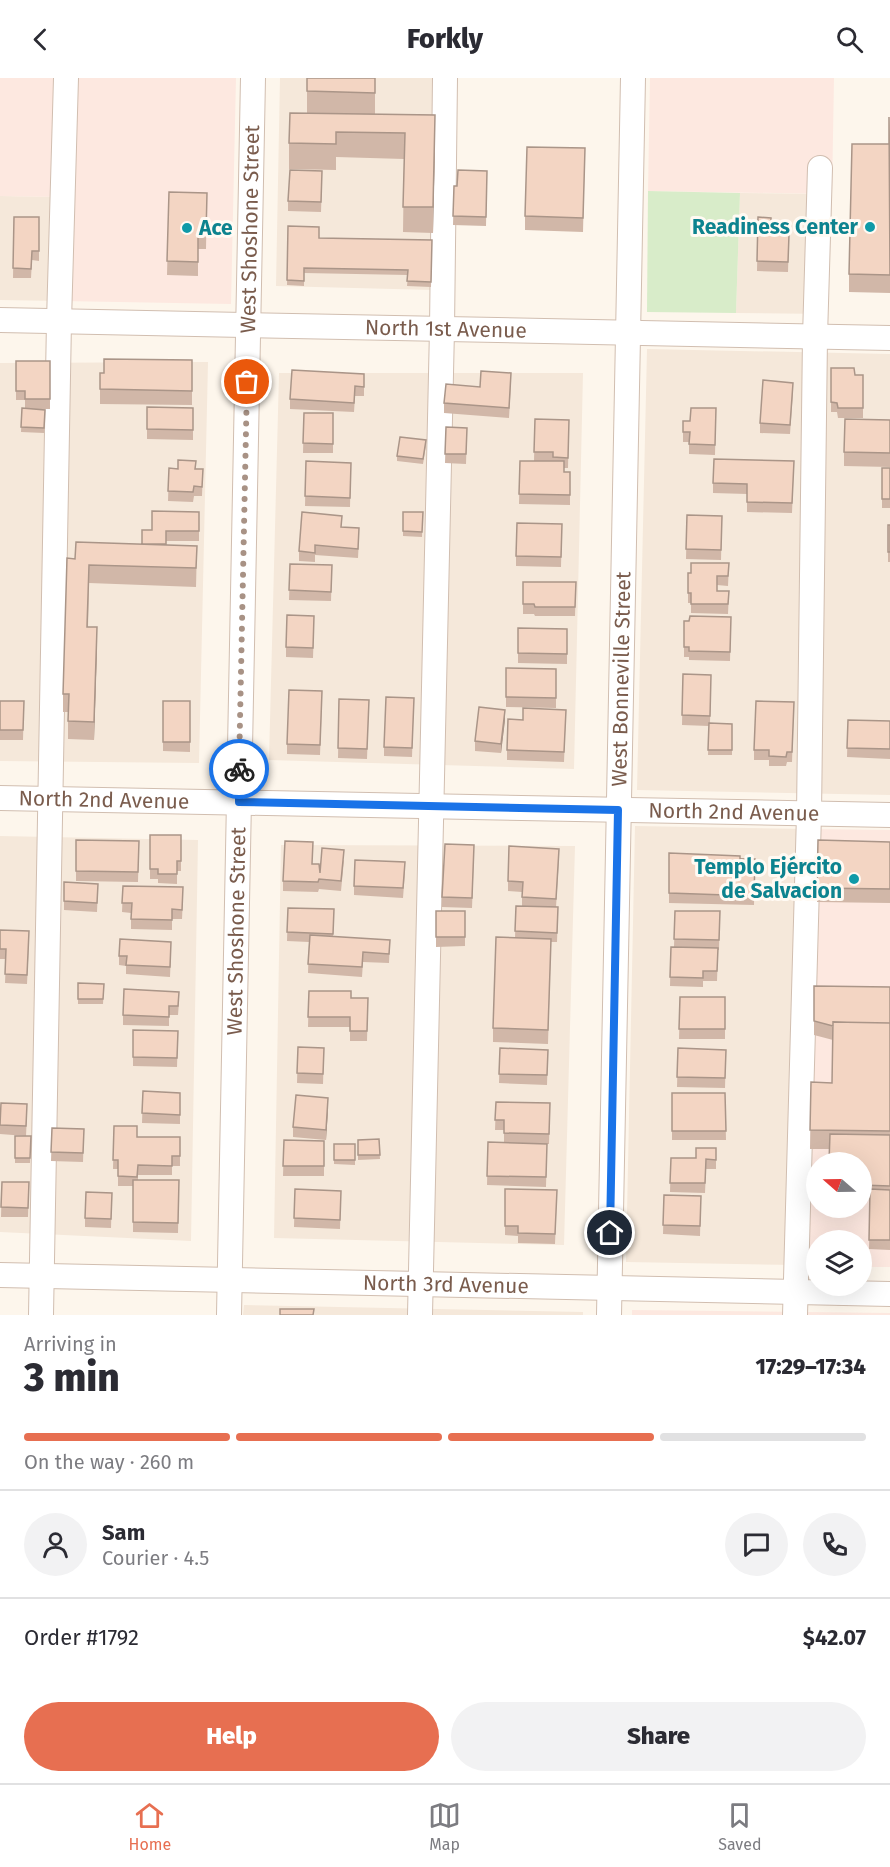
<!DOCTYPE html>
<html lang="en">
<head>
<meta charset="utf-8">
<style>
  body { margin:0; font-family:"Fira Sans",sans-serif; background:#f2f2f3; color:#2b2b33; height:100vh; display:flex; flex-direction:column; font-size:22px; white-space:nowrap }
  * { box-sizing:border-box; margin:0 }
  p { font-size:20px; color:#7c7c81 }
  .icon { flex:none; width:33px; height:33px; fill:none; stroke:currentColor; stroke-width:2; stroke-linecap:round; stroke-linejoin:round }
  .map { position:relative; height:1237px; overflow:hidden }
  .side { display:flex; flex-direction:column; background:#fff; flex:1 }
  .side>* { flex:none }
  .needle { width:39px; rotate:290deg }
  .controls { position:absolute; left:806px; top:1074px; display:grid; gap:12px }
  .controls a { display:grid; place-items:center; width:66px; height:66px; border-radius:50%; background:#fff; box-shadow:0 6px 24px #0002; font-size:30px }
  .pin { position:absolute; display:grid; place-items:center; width:51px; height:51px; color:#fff; margin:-26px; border:3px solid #fff; border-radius:50%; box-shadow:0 2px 6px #0007 }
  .courier { position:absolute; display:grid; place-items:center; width:60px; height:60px; margin:-30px; border:4px solid #1a73e8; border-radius:50%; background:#fff; color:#222; box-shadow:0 2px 8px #0007 }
  .overview em { font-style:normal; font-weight:800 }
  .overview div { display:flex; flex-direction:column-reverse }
  .overview { display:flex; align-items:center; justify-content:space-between; height:102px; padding:0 24px }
  h1 { font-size:39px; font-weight:800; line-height:45px }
  .bar { display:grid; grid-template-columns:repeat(4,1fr); gap:9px 6px; align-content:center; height:72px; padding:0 24px }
  .bar i { height:8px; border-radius:4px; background:#e1e1e2 }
  .bar .on { background:#e76f51 }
  .bar p { grid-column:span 4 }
  .line { display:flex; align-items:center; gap:15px; padding:0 24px; border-top:2px solid #e1e1e2 }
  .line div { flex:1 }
  .round { display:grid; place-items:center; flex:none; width:63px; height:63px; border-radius:32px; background:#f2f2f3 }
  .primary-button { display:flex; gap:12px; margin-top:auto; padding:12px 24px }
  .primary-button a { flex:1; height:69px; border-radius:36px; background:#e76f51; color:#fff; font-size:24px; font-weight:800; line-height:69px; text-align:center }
  .primary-button a+a { background:#f2f2f3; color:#2b2b33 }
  header { display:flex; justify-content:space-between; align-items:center; height:78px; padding:0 24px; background:#fff; font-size:27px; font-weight:800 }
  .menu { display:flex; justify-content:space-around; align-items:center; height:84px; border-top:2px solid #e1e1e2; background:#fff; font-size:16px; color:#7c7c81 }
  .menu a { display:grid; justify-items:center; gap:3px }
  .menu .on { color:#e76f51 }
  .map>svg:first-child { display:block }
  .residential { fill:#f5e8da }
  .commercial { fill:#fde8e0; fill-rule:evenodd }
  .green { fill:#d8ecc9 }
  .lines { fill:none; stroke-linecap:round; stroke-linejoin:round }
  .minor-casing { stroke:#d1beb0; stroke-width:26 }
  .minor { stroke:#fff; stroke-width:24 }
  .wall { fill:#d1b7a8 }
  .shaded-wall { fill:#aa9588 }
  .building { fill:#f3d5c3; stroke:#aa9588; stroke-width:1.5 }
  .done { stroke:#a89285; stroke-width:6; stroke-dasharray:0 10.8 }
  .route { stroke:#1a73e8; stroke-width:8 }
  .culture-dot { fill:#0f9aa8; stroke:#fffaf3; stroke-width:2 }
  .labels { text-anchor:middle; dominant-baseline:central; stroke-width:6; stroke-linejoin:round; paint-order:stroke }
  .culture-label { font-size:21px; font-weight:bold; fill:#0d838f; stroke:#fffaf3; text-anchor:end }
  .street-label { font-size:21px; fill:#7a5c4d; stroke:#fffaf3 }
</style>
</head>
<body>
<header><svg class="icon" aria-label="back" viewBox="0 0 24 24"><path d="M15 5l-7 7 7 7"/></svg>Forkly<svg class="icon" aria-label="search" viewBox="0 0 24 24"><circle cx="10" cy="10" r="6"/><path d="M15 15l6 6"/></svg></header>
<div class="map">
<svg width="890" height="1237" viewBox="0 0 890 1237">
  <rect width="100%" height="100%" fill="#fdf6ec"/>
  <!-- residential -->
  <path class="residential" d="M280,0H435L433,212L276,208Z
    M740,115L832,116L827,236L736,235Z
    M0,118L63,119L62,223L0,222Z
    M647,271L890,276V717L637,712Z
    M208,284L199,685L0,683V285Z
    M279,295H583L574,691L269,682Z
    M635,748L806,751L797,1187L626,1184Z
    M0,758L198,762L191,1163L0,1154Z
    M281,767L575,768L564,1167L274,1160Z
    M244,1227L583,1234V1237H243Z"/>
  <!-- commercial -->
  <path class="commercial" d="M0,0H236L231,226L62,223L63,119L0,118Z
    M650,0H834L832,116L648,113Z
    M806,751L890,752V1189H861V1162H816V1188L797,1187ZM816,1084H861V1130H816Z
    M632,1232L890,1235V1237H632Z"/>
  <!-- green -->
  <path class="green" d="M648,113L740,115L736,235L647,234Z"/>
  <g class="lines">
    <!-- minor casing -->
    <g class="minor-casing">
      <g id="minor">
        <path id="s1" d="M0,242L890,260"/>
        <path id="s2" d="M0,720L890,737"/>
        <path id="s3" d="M0,1197L890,1216"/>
        <path d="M41,1237L59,243L66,0"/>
        <path id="s4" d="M229,1237L253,0"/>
        <path d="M420,1237L442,251L445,0"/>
        <path id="s5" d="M609,1237L633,0"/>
        <path d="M795,1237L809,736L815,259L820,90"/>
      </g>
    </g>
    <!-- minor -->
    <use href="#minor" class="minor"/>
  </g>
  <!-- wall -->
  <path class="wall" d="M307,0H375V36L435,63L433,155L403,154L404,81L336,79V92L289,91V65L307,35Z
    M890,39V215L849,214V196L889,66Z
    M585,70L583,154L525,152V138Z
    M487,93L486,148L453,147L454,108H457Z
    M322,102L321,134L288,133V123Z
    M169,114L207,115L206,171H198V198L167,197Z
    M14,139H39V183L32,182L31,200H13Z
    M758,139L771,143L776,157H789L788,194L757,193Z
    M288,148L319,160L432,162L431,209L407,208L408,197L304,195V208L287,207Z
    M192,282V327L100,326V295H104Z
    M16,283H50V331H28L45,332L44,355L21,354L22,330H25V322H16Z
    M831,290L855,297H863V340H838L837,334H831Z
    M511,305L509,340L444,335V325L480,309Z
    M364,306V318H355L354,334L290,331V321Z
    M793,314L790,356L760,355V345Z
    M147,329L193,330V362L147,361Z
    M716,330L715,377L689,376V364H683V343H690Z
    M304,335H333V375H303Z
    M535,341L569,342L568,390H564V394H570V427L519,426L520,383H534Z
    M890,342V389L844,388V374Z
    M446,349L467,350L466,386L445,385Z
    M426,367L423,386L397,383V378Z
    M306,383L351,385L350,429L305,428Z
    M794,383L792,435L747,434V416L713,415V405Z
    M169,390L203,391L202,418H194L193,424L168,423Z
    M882,390H890V430H882Z
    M199,434V463H166V467L197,468L196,509L89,505L88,549L97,568L94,662L68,661V634H63V616L75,481L142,466L152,452Z
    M403,434H423L422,459L403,458Z
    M687,437L722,438L721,482L686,481Z
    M562,446L561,489L516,488V478Z
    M888,447H890V484H888Z
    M342,449L359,460L358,480L315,477V484L299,483V473Z
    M729,485L728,508L717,507V513H729L728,536L691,535V525H688V515L691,495Z
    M290,486L332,487L331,523L289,522Z
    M523,504H576L575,538H535L534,536H523Z
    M731,539L730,583L689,582V579H684V543Z
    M314,548L313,580L286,579V569Z
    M518,550L567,551V586L518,585Z
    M506,590L556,591V630L506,629Z
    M683,596L711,597L710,645L732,646V677H708L709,648L682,647Z
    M414,620L412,679L384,678V669Z
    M339,621L369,622L367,681L338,680Z
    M0,623H24L23,662H0Z
    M163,623H190V674L163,673Z
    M322,623L320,677L287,676V666Z
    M794,624L792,684H787L786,688H769V682H754V672Z
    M566,632L564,684L507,682V672L523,642Z
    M505,642L501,675L475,673V663Z
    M848,642L890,643V681L847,679Z
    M150,757H181V793H177V806L158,805V801H150Z
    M76,762L139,763L138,804L76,803Z
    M890,764V825L817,824V810Z
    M669,775L755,781L754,827L669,825Z
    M474,777L472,830L442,829V819Z
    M559,781L556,829H558L557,864H551L548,966L493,964V950L515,860L516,828H522V814L508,813V803Z
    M344,782L341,813L319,811L318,814L283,813V803L313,786L320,795Z
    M405,794L403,820L354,817V808Z
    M64,804L98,806L97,834L64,832Z
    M123,808L183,819L182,841H172V852L131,851V835L122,834Z
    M288,830L334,831L333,859L390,862L389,885L363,884L362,899L308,895L309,864L287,863Z
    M436,833H465V868L436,869Z
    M675,833H720L719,872H718L717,903H703V909L670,908L671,869H674Z
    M0,852L29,863L27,906L5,905L6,881H0Z
    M171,874L170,899L126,896V888L119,887V878Z
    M78,905L104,906L103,926H78Z
    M814,908L890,909V1172L869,1171L870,1121H861V1084L830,1071H810L811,1004L832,1005L833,962L814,957Z
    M309,913L351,920H368L367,963H350V949H308Z
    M680,919H725V961H679Z
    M179,924L178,937H169V948L123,947V937Z
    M133,952L178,953L177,989L133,988Z
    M298,969L324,970L323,1006L297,1005Z
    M500,970L548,972L547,1007L499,1005Z
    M678,970L726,972L725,1010L677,1009Z
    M143,1013L180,1015V1046L142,1045Z
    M672,1015H725L726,1062H672Z
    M496,1024L550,1025L549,1066H547L546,1109L487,1107L488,1064H504V1052H495Z
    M328,1030L326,1062L293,1059V1049Z
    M0,1033L27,1036L26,1058L0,1056Z
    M114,1048L137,1059H180V1088H172V1097H138V1102H179L178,1155L133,1154V1108H118V1091H113Z
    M52,1050L84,1051L83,1084L51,1083Z
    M15,1058H31L30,1085H15Z
    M379,1061L380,1081L358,1082V1062Z
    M284,1062L324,1063V1098H283Z
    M334,1066H355V1087L334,1086Z
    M716,1070V1091H706L705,1115L670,1114L671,1080H696Z
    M2,1104H29L28,1139H1Z
    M295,1111L341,1113L340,1151L294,1149Z
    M505,1111L557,1112L555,1166L518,1165V1158L505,1157Z
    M112,1115L111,1150L85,1149V1140Z
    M664,1117L701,1118L700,1158L663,1156Z"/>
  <!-- shaded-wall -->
  <path class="shaded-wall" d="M435,37V63L433,155V129Z
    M97,549V568L94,662V644Z
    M505,632V642L501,675V666Z
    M328,1020V1030L326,1062V1052Z"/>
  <!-- building -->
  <path class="building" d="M307,0H375V15L307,13Z
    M290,35L435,37L433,129H403L405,55L336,54V66L289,65Z
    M889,39L890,197L849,196L852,66H889Z
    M527,69L585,70L583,140L525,138Z
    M290,92L322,93L321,124L288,123Z
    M458,92L487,93L486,139L453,138L454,108H457Z
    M169,114L207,115L206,157H198V184L167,183Z
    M14,139H39V173H32L31,191L13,190Z
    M758,139L771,140V143L776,144L775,157H789L788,184L757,183Z
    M288,148L319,149V160L432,162L431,204L407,203L408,192L304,190V203L287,202Z
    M104,281L192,282V313L100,311V295H104Z
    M16,283H50V321H25V313H16Z
    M831,290H854L855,297H863V330H838L837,325L831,324Z
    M292,292L364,296V309L355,308L354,325L290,321Z
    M481,293L511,295L509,330L444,325L446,306L480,309Z
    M763,302L793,305L790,347L760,345Z
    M147,329L193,330V352L147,351Z
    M22,330L45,332L44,350L21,349Z
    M691,330H716L715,367L689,366L690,354H683V343H690Z
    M304,335H333V366L303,365Z
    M535,341L569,342L568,380L553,379V374H534Z
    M845,341L890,342V375L844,374Z
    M446,349L467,350L466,376H445Z
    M400,359L426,362L423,381L397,378Z
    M714,381L794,383L792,425L747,424V406L713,405Z
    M178,382L196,383L195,391H203L202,409L194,408L193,414L168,413L169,390L178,391Z
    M306,383L351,385L350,420L305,418Z
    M520,383H564V394H570V417L519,416Z
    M882,390H890V421H882Z
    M152,433L199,434V453H166V466H142V452H152Z
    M302,434L342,438L341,449L359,450L358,471L315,467V475L299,473Z
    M403,434H423L422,454L403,453Z
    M687,437L722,438L721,472L686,471Z
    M517,445L562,446L561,479L516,478Z
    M888,447H890V474H888Z
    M76,464L197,468L196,490L89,487L87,549H97L94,644L68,643L69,616H63L67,480L75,481Z
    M691,485H729L728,498H717V513H729L728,526H691V515H688V495H691Z
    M290,486L332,487L331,514L289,512Z
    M523,504H576L575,529H535L534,526H523Z
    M287,537L314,538L313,570L286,569Z
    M690,538L731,539L730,574L689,573V569H684V543H689Z
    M518,550L567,551V576L518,575Z
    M506,590L556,591V620L506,619Z
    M683,596L711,597L710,638L682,637Z
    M289,612L322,613L320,667L287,666Z
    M386,619L414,620L412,670L384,669Z
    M339,621L369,622L367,671L338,670Z
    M0,623H24L23,652H0Z
    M163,623H190V664H163Z
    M756,623L794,624L792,674H787L786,679L769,678V672H754Z
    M479,629L505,632L501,666L475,663Z
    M523,630L566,632L564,674L507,672L508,641L523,642Z
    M848,642L890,643V671L847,670Z
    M709,645L732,646V672H708Z
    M150,757H181V783H177V796H158V791H150Z
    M76,762L139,763L138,794L76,793Z
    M818,762L890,764V811L817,810Z
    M285,763L313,764L312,786H319L320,795L322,770L344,772L341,803L319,801L318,804L283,803Z
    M445,766L474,767L472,820L442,819Z
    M509,768L559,771L556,821L522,819L523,804L508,803Z
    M669,775L740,778V781H755L754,818L669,815Z
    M355,782L405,784L403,810L354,808Z
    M64,804L98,806L97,825L64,823Z
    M123,808L183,809L182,832L172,831V842L131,841L132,825H122Z
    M516,828L558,829L557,855L515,853Z
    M288,830L334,831L333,856L287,854Z
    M436,833H465V859H436Z
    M675,833H720L719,862L674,861Z
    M0,852L29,853L27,897L5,896L6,871H0Z
    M310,857L390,862L389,876L363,874L362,889L308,886Z
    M496,859L551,861L548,952L493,950Z
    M120,861L171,864L170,889L126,887L127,878H119Z
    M671,869L718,870L717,893H703V900L670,899Z
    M78,905L104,906L103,921H78Z
    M814,908L890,909V945L833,944V948L814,943Z
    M124,911L179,914L178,928H169V939L123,937Z
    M309,913H351V920H368L367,953H350V939H308Z
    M680,919H725V951H679Z
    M833,944L890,945V1053L810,1052L811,1004L832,1005Z
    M133,952L178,953L177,980L133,979Z
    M298,969L324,970L323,996L297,995Z
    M500,970L548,972L547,997L499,996Z
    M678,970L726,972L725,1000L677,999Z
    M143,1013L180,1015V1037L142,1035Z
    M672,1015H725L726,1053H672Z
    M296,1017L328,1020L326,1052L293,1049Z
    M496,1024L550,1025L549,1056L504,1055V1042H495Z
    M1,1025L27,1026L26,1048L0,1047Z
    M114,1048H137V1059H180V1078H172V1088L138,1087L137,1099L118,1098V1082H113Z
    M52,1050L84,1051L83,1075L51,1074Z
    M830,1056L890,1057V1108L861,1107V1084H829Z
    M15,1058H31L30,1080H15Z
    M379,1061L380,1077H358V1062Z
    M284,1062L324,1063V1088H283Z
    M488,1064L547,1066L546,1099L487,1098Z
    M334,1066H355V1082H334Z
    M696,1070H716V1082L706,1081L705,1105H670L671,1080H696Z
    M133,1102H179L178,1145L133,1144Z
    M2,1104H29L28,1130L1,1129Z
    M295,1111L341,1113L340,1142L294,1140Z
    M505,1111L557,1112L555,1156L518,1155V1148H505Z
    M870,1111L890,1112V1162H869Z
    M86,1114L112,1115L111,1141L85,1140Z
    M664,1117L701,1118L700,1148L663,1147Z
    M280,1231H314L313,1237H280Z"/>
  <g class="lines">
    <!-- done -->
    <path class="done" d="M239,691L247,304"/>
    <!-- route -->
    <path class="route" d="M239,691V724L618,732L610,1155"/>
  </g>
  <!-- markers -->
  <g class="culture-dot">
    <circle cx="870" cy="149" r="6"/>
    <circle cx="187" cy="150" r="6"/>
    <circle cx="854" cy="801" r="6"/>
  </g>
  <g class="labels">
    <!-- culture labels -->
    <g class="culture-label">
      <text x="858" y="149">Readiness Center</text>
      <text x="199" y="150" text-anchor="start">Ace</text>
      <text x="842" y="789">Templo Ejército<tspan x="842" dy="24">de Salvacion</tspan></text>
    </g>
    <!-- street labels -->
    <g class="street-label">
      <text stroke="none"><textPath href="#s4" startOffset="1086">West Shoshone Street</textPath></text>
      <text stroke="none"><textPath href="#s1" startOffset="446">North 1st Avenue</textPath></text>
      <text stroke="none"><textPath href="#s5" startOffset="636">West Bonneville Street</textPath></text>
      <text stroke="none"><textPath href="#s2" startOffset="104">North 2nd Avenue</textPath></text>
      <text stroke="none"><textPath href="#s2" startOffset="734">North 2nd Avenue</textPath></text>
      <text stroke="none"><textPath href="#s4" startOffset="384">West Shoshone Street</textPath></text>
      <text stroke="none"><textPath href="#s3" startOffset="446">North 3rd Avenue</textPath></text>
    </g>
  </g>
</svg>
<div class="controls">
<a><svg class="needle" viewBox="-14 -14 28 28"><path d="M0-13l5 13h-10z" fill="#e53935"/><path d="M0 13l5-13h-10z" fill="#7c7c81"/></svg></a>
<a><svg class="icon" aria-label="layers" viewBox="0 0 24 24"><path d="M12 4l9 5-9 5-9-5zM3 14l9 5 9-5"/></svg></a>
</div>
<div class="pin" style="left:247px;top:304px;background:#ea580c"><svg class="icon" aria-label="bag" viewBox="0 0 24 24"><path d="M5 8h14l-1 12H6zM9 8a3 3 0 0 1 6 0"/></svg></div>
<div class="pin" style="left:610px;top:1155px;background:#1f2937"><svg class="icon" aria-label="home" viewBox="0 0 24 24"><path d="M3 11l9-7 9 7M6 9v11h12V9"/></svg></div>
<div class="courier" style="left:239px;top:691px"><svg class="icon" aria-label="bike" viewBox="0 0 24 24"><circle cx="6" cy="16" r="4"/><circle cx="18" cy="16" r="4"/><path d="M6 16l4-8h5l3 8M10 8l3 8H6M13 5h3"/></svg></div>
</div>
<section class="side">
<div class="overview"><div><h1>3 min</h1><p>Arriving in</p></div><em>17:29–17:34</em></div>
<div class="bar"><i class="on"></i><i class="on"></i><i class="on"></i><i></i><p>On the way · 260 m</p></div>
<div class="line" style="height:108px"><a class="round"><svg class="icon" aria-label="person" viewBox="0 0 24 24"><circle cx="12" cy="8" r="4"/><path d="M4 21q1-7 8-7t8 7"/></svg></a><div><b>Sam</b><p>Courier · 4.5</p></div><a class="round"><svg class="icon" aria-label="chat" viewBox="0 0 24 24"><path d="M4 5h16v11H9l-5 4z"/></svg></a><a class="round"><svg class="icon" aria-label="phone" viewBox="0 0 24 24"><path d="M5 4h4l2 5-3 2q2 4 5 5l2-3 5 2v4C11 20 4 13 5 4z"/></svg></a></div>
<div class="line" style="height:78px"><div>Order #1792</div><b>$42.07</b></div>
<div class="primary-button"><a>Help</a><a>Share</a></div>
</section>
<nav class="menu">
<a class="on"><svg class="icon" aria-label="home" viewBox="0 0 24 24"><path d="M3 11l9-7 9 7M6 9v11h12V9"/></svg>Home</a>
<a><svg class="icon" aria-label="map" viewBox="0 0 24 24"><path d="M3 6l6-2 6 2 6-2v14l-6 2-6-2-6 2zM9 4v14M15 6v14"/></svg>Map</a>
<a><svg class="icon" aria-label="saved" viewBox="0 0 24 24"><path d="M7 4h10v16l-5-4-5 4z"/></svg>Saved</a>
</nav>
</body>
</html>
